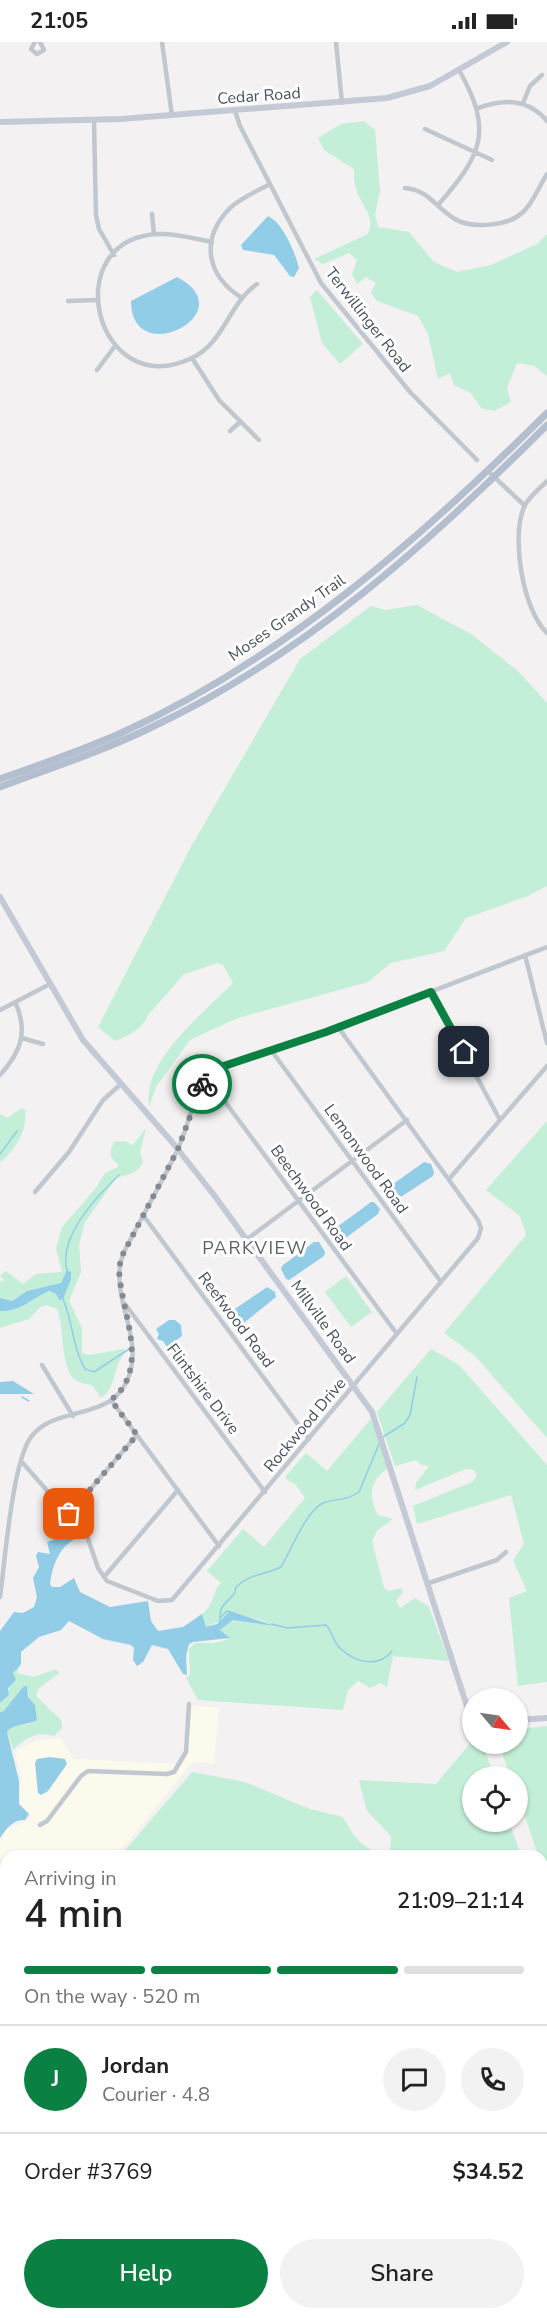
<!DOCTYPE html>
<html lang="en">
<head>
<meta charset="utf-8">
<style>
  body { margin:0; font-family:"Nunito Sans",sans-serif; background:#f2f2f2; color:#222; height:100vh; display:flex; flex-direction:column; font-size:22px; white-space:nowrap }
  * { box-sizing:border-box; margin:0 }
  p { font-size:20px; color:#767676 }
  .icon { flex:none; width:33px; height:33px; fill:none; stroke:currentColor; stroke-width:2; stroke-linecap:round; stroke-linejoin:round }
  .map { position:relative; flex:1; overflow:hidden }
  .drawer { position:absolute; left:0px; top:1808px; width:548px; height:470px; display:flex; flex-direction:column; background:#fff; border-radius:18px 18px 0 0; box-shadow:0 2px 4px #0004 }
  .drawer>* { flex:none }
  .needle { width:39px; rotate:119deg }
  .buttons { position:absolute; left:462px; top:1646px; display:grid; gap:12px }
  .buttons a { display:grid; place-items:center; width:66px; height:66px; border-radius:50%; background:#fff; box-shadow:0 2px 4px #0004; font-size:30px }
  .pin { position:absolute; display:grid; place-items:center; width:51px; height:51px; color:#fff; margin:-26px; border-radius:12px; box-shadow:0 3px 9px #0006 }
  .courier { position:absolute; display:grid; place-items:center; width:60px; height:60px; margin:-30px; border:4px solid #0b8043; border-radius:50%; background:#fff; color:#222; box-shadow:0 2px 8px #0007 }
  .head em { font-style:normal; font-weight:600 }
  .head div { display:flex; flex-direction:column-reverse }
  .head { display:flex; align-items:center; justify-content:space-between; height:102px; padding:0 24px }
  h1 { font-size:39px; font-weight:600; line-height:45px }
  .bar { display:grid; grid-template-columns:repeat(4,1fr); gap:9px 6px; align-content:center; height:72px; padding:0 24px }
  .bar i { height:8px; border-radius:4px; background:#e0e0e0 }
  .bar .on { background:#0b8043 }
  .bar p { grid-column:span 4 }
  .line { display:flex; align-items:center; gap:15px; padding:0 24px; border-top:2px solid #e0e0e0 }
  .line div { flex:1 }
  .round { display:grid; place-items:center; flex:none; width:63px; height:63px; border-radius:32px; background:#f2f2f2 }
  .button { display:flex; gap:12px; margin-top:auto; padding:12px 24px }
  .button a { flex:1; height:69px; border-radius:36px; background:#0b8043; color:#fff; font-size:24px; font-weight:600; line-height:69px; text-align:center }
  .button a+a { background:#f2f2f2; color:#222 }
  .status { display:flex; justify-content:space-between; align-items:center; height:42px; padding:0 30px; background:#fff; direction:ltr }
  .status svg { height:16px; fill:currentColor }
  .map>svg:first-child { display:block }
  .commercial { fill:#fcf9ed }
  .green { fill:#c3eed8 }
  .water { fill:#92cde8 }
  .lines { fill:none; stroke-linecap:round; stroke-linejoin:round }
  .stream { stroke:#92cde8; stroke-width:1.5 }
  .street { stroke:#c0c7cf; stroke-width:4.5 }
  .secondary { stroke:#c3cad6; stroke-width:6 }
  .primary { stroke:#b3bece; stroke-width:7 }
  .rail { stroke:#b4b6bb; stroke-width:1.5 }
  .done { stroke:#858a91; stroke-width:6; stroke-dasharray:0 10.8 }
  .route { stroke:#0b8043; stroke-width:8 }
  .labels { text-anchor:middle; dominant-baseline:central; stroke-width:6; stroke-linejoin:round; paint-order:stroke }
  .street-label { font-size:16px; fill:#4a525e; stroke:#fff }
  .neighbourhood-label { font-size:18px; letter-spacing:1.5px; fill:#5e6166; stroke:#fff }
</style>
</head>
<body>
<div class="status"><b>21:05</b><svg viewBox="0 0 49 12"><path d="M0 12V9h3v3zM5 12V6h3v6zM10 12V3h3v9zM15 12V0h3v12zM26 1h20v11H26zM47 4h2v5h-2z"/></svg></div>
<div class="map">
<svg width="547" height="2276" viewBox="0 0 547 2276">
  <rect width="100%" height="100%" fill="#f3f1f1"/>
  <!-- commercial -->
  <path class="commercial" d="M188,1663L219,1666L214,1722L193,1720L117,1813L6,1814V1870L0,1864V1800L7,1787L27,1779L31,1773L20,1762L21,1736L15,1709L37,1698L61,1696L74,1717L183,1722Z"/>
  <!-- green -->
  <path class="green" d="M364,79L375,88L380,149L375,172L378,185L409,190L434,220L457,230L491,223L537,202L547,192V334L534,324L517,321L507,346L511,360L494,369L481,366L471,351L454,343L450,331L438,337L428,292L418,274L377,259L371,251L376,241L366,235L357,242L352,232L357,218L349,211L323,222L314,217L368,192C376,174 361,163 356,147C354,141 354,133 354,127L324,108L318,96L341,82Z
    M317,248L363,302L340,322L322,301L310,255Z
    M417,563L471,592L518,629L547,661V844L528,854L466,876L444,909L391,921L368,940L238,976L196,995L190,998L156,1045L149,1065C142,1018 204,971 233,941L223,923L218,921L184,932L148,973C144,986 127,995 115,999L98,985L192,803L300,617L371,564L385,568Z
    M22,1066L25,1068C28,1087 15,1109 0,1120V1072L7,1076Z
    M547,1079V1396L475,1314L444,1291L526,1193L520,1174L486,1148Z
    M146,1086L140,1111L143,1121C137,1131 127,1134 117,1135L85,1180L79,1203L81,1230L69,1259L82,1286V1311L89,1313L124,1307L125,1311C112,1325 117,1346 101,1356L93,1344C88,1342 84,1342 79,1340C59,1332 65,1285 57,1267L46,1263L39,1266L29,1277L0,1286V1269C20,1270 31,1257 49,1249L56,1252L59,1258L67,1229L61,1241L27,1249L12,1259L0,1256V1239H5L0,1234L6,1229L23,1242L36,1232L62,1230L56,1206L62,1185L95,1147L105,1131L118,1125V1122C109,1116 109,1110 114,1100L124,1099L133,1103Z
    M346,1234L372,1270L351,1285L325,1250Z
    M431,1307L459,1323L547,1423V1640L518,1644L509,1556L527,1549L513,1518L524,1502L511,1453L417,1482L413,1464L472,1440L477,1434L474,1428L466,1427L415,1448L416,1441L429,1424L422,1423L416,1418L395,1424L377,1370Z
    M370,1378L374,1383L388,1426C369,1439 368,1455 378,1473L393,1477L377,1489L372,1499L384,1546L389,1549L401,1546L403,1550L396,1559L400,1566L415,1556L429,1565L449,1619L393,1614L387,1645L380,1641L370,1646L358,1639L348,1648L343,1668L198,1658L186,1636L190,1632L189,1607L195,1601H215L229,1597L220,1588L233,1578L272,1583L259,1577L236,1573L206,1585L202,1572C214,1564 212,1550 221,1541L207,1529L243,1487L264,1505L305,1456L296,1443L286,1437V1434L306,1411L327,1429Z
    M21,1622L17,1631L34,1635L56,1627L59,1631L38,1647L36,1654L61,1678L62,1686L54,1694C36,1689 26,1696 13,1708L7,1689L16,1683L31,1682L28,1648L4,1669L0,1670V1661L9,1653C8,1643 12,1627 21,1622Z
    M547,1684V1842L542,1825V1814L538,1813L518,1754V1734H510L499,1702L518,1701V1687Z
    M472,1699V1701H482L494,1734H472V1779H509L521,1813H121L192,1730L245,1740L310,1767L343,1775C355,1797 364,1810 390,1812L391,1794L367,1769L359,1738L436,1742Z
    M542,1879L547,1897V2066L542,2076Z"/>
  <!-- water -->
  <path class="water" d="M268,174C283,181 295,210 299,226L294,235L290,234L274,213L243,208L241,203Z
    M177,235C246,271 131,329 131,259Z
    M424,1120L431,1122L434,1130L433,1134L393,1160L387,1152L389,1145Z
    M371,1160H374L380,1167L378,1172L343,1198H339L333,1188Z
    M314,1200H319L325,1210L324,1214L289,1238L286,1237L281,1227L283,1223Z
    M67,1228L71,1230V1237L63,1257L59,1258L56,1252L49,1249C31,1257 20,1270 0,1269V1256L12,1259L27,1249L61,1241Z
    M267,1245L275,1250L276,1255L239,1285L234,1283L229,1275L232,1269Z
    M169,1278H175L181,1283L182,1294L167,1305L163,1299L157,1297L159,1292L156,1287Z
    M13,1339L34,1352H0V1340Z
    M75,1490L79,1491L78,1495C59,1505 53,1521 50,1542L52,1545H60L74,1536L80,1550L110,1565L148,1559L151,1579L158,1589L183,1585L202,1572L206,1585L217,1582L230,1569L275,1584L233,1578L220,1588L230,1596L193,1600L189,1602L186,1614L187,1633L183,1632L168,1607L152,1603L143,1620L137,1624L133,1618L134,1606L131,1603L103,1597L69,1579L61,1588L39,1595L21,1610V1622L13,1631L16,1638L8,1646L9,1653L0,1661V1589L14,1570L23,1571L34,1565L37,1555L33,1536L39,1525L36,1514L38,1510L50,1512L47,1500Z
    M27,1644L28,1655L35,1663L37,1678C27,1684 15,1680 7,1690L19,1739V1762L29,1772L25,1778C13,1777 6,1787 0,1796V1670L4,1669L23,1645Z
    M50,1715L65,1717L67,1722L48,1749L41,1753L38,1751L35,1721L37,1717Z
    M0,1869L6,1874V2103L0,2102Z
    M6,2117V2180L0,2167V2119Z
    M82,2271H202L207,2276H77Z
    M283,2271H518V2276H286Z"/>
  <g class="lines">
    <!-- stream -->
    <path class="stream" d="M0,1112L17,1089
      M67,1228C58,1195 97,1154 119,1133
      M62,1255C73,1278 72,1305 85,1327L94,1330L129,1307
      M22,1355L29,1359
      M383,1395L405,1381L410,1373L417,1335
      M220,1576C220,1562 226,1562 233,1553C237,1549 234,1548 237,1544C250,1532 267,1532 281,1525C291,1509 305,1470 323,1461C335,1456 344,1460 359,1450L379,1402
      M220,1582V1576L227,1569L230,1570
      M272,1582L287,1586L326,1583C333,1590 333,1601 341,1607C356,1621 379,1626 392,1609"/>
    <!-- street -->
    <path class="street" d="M35,0L31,7L37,12L44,8L40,0
      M162,0L172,74
      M336,0L342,61
      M523,61L530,44L542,33
      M478,66C504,57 528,56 547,79
      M235,69L240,84L321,241L410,350L477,418
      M94,79L96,173L99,187L114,213
      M425,87L492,118
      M405,146C429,148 436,166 455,177C471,187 508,184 522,171C533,162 539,144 547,132
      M438,163C483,112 493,88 459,28
      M152,172L154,192
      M212,200C195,197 176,191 158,192C56,197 95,362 192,316C224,301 229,261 257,242
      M242,256C207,234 199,198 230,166C241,156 257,149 270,142
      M68,259L96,258
      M192,316L219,358L259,398
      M97,328L115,304
      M230,389L240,380
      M488,429L525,464
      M547,439C540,446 530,454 525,463C510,493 523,569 547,591
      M525,913L547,1001
      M431,950L500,1078
      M0,968L50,942
      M22,996L43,1002
      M271,1008L441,1240
      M0,1033C21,1010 28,990 16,962
      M206,1034L397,1292
      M449,1137L547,1024
      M35,1150L69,1110L103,1058L120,1043
      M143,1173L309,1397
      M246,1198L407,1078
      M125,1262L265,1450
      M42,1323L73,1374
      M111,1358L219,1504
      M21,1419L87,1494L98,1526L107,1539L158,1559L172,1558L478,1196L481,1186L478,1178L338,985
      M69,1472L137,1393
      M104,1535L178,1448
      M429,1541L497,1518L506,1510
      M0,1555C5,1520 12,1421 31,1395C57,1360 118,1383 131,1327C139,1293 115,1259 120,1224C121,1212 129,1201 134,1191C149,1161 167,1132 180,1102C189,1082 198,1034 217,1026L326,990L547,905
      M40,1783L47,1779L81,1734L88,1729L167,1732L174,1730L186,1710L189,1662"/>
    <!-- secondary -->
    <path class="secondary" d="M0,80L121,77L387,56L430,44L507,0
      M0,855L83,998L172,1100L214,1153L372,1370L472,1680
      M518,1678L547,1676"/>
    <!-- primary -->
    <path class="primary" d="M0,737C40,723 80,709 119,692C284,617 420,497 547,371
      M0,745C51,726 103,709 152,685C304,614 430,500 547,383"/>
    <!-- rail -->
    <path class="rail" d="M0,2179L6,2187
      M63,2276L64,2271"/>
  </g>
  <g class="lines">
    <!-- done -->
    <path class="done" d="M69,1472L137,1393L111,1358C152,1326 120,1269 119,1226L122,1214L178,1107L202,1042"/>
    <!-- route -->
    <path class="route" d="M202,1042L212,1028L326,990L431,950L464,1010"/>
  </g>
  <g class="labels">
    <!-- street labels -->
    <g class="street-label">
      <text transform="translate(259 54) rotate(-4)">Cedar Road</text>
      <text transform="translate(368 278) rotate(52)">Terwillinger Road</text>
      <text transform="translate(287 576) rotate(-35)">Moses Grandy Trail</text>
      <text transform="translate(366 1117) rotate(54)">Lemonwood Road</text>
      <text transform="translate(311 1156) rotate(54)">Beechwood Road</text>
      <text transform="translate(236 1278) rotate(53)">Reefwood Road</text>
      <text transform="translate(323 1280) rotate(54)">Millville Road</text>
      <text transform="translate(203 1347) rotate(53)">Flintshire Drive</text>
      <text transform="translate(305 1383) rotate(-50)">Rockwood Drive</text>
    </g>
    <!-- neighbourhood labels -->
    <g class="neighbourhood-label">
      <text x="255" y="1206">PARKVIEW</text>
    </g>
  </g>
</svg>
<div class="buttons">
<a><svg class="needle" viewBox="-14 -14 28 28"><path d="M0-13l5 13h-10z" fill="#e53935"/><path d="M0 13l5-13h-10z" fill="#767676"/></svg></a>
<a><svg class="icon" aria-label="locate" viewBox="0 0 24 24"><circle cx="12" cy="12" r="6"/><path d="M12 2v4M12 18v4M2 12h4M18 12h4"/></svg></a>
</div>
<div class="pin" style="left:69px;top:1472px;background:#ea580c"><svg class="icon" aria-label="bag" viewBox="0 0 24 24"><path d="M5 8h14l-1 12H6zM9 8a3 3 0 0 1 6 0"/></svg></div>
<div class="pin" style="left:464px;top:1010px;background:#1f2937"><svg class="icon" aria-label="home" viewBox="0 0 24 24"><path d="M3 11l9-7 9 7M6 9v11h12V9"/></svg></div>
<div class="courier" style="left:202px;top:1042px"><svg class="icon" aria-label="bike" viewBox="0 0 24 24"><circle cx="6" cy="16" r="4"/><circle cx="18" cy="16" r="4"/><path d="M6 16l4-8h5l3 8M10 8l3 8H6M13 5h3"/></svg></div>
<section class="drawer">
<div class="head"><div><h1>4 min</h1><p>Arriving in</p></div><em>21:09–21:14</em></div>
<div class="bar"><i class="on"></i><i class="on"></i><i class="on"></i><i></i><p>On the way · 520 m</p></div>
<div class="line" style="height:108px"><b class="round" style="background:#0b8043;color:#fff">J</b><div><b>Jordan</b><p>Courier · 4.8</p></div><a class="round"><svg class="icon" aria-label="chat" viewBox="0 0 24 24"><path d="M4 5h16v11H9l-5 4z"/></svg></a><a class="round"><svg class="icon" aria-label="phone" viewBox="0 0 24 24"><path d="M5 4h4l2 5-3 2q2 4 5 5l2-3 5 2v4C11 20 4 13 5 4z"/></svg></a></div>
<div class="line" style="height:78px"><div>Order #3769</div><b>$34.52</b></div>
<div class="button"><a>Help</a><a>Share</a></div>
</section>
</div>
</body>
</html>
